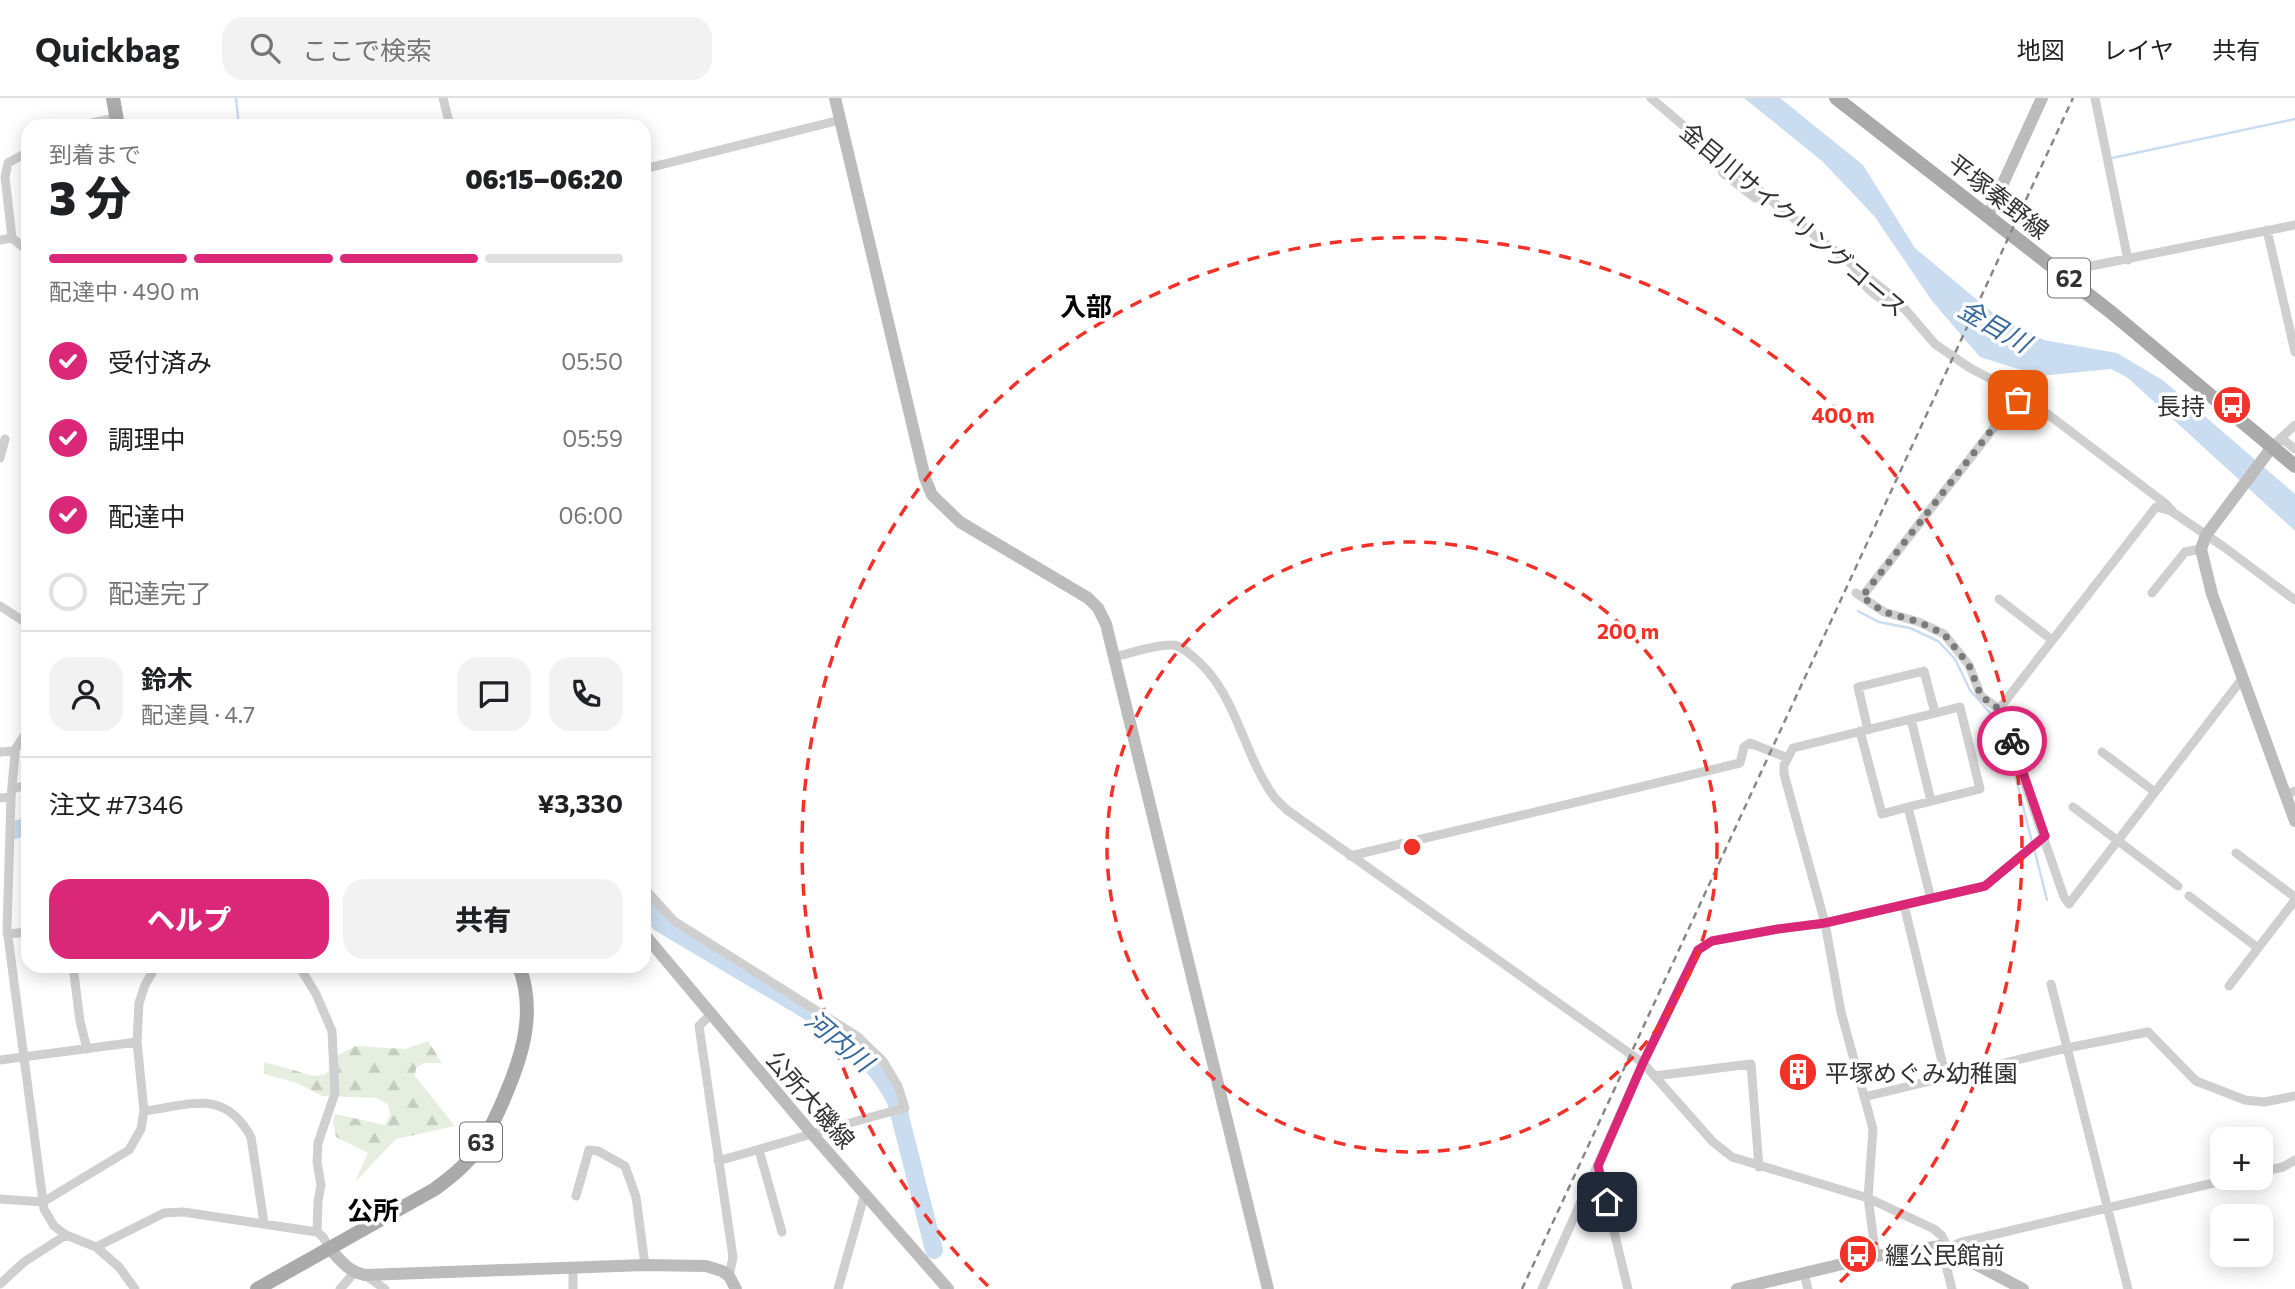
<!DOCTYPE html>
<html lang="ja">
<head>
<meta charset="utf-8">
<style>
  body { margin:0; font-family:Commissioner,"Noto Sans JP",sans-serif; background:#f2f2f2; color:#202124; height:100vh; display:flex; flex-direction:column; font-size:26px; white-space:nowrap }
  * { box-sizing:border-box; margin:0 }
  p { font-size:23px; color:#757577 }
  .icon { flex:none; width:38px; height:38px; fill:none; stroke:currentColor; stroke-width:2; stroke-linecap:round; stroke-linejoin:round }
  .map { position:relative; flex:1; overflow:hidden }
  .details { position:absolute; left:21px; top:21px; width:630px; height:854px; display:flex; flex-direction:column; background:#fff; border-radius:21px; box-shadow:0 4px 18px #0003 }
  .details>* { flex:none }
  .controls { position:absolute; left:2210px; top:1029px; display:grid; gap:14px }
  .controls a { display:grid; place-items:center; width:63px; height:63px; border-radius:14px; background:#fff; box-shadow:0 4px 18px #0003; font-size:35px }
  .pin { position:absolute; display:grid; place-items:center; width:60px; height:60px; color:#fff; margin:-30px; border-radius:14px; box-shadow:0 4px 10px #0006 }
  .courier { position:absolute; display:grid; place-items:center; width:70px; height:70px; margin:-35px; border:5px solid #db2777; border-radius:50%; background:#fff; color:#222; box-shadow:0 2px 9px #0007 }
  .summary em { font-style:normal; font-weight:800 }
  .summary div { display:flex; flex-direction:column-reverse }
  .summary { display:flex; align-items:center; justify-content:space-between; height:119px; padding:0 28px }
  h1 { font-size:46px; font-weight:800; line-height:52px }
  .bar { display:grid; grid-template-columns:repeat(4,1fr); gap:10px 7px; align-content:center; height:84px; padding:0 28px }
  .bar i { height:9px; border-radius:5px; background:#e0e0e0 }
  .bar .active { background:#db2777 }
  .bar p { grid-column:span 4 }
  .line { display:flex; align-items:center; gap:18px; padding:0 28px; border-top:2px solid #e0e0e0 }
  .line div { flex:1 }
  .round { display:grid; place-items:center; flex:none; width:74px; height:74px; border-radius:21px; background:#f2f2f2 }
  ol { padding:0 28px; list-style:none }
  li { display:flex; align-items:center; gap:21px; height:77px }
  li p { margin-inline-start:auto }
  li .icon { padding:7px; border-radius:50%; background:#db2777; color:#fff; stroke-width:4 }
  li:last-child { color:#757577 }
  li i { width:38px; height:38px; border:4px solid #e0e0e0; border-radius:50% }
  .cta { display:flex; gap:14px; margin-top:auto; padding:14px 28px }
  .cta a { flex:1; height:80px; border-radius:21px; background:#db2777; color:#fff; font-size:28px; font-weight:800; line-height:80px; text-align:center }
  .cta a+a { background:#f2f2f2; color:#202124 }
  header { display:flex; align-items:center; gap:42px; box-sizing:border-box; height:98px; padding:0 35px; background:#fff; border-bottom:2px solid #e0e0e0 }
  header strong { font-size:33px }
  nav { display:flex; gap:38px; margin-inline-start:auto; font-size:24px }
  .search { width:490px; height:63px; background:#f2f2f2; display:flex; align-items:center; gap:18px; box-sizing:border-box; padding:0 24px; border-radius:21px; color:#757577; font-size:26px }
  .map>svg:first-child { display:block }
  .forest { fill:url(#forest-firs) }
  .water { fill:#caddf0 }
  .lines { fill:none; stroke-linecap:round; stroke-linejoin:round }
  .stream { stroke:#caddf0; stroke-width:2.5 }
  .river { stroke:#caddf0; stroke-width:18 }
  .street { stroke:#cfcfcf; stroke-width:9 }
  .secondary { stroke:#bcbcbc; stroke-width:12 }
  .primary { stroke:#aaa; stroke-width:14 }
  .rail { stroke:#878787; stroke-width:2.5; stroke-dasharray:7 5; stroke-linecap:butt }
  .done { stroke:#7a7a7a; stroke-width:7; stroke-dasharray:0 12.6 }
  .route { stroke:#db2777; stroke-width:9 }
  .ring { fill:none; stroke:#f43128; stroke-width:3.5; stroke-dasharray:12 9 }
  .labels { text-anchor:middle; dominant-baseline:central; stroke-width:7; stroke-linejoin:round; paint-order:stroke }
  .shield { fill:#fff; stroke:#707070; stroke-width:2 }
  .shield-label { font-size:23px; font-weight:bold; fill:#323232 }
  .street-label { font-size:24px; fill:#323232; stroke:#fff }
  .poi-label { font-size:24px; fill:#323232; stroke:#fff; text-anchor:start }
  .neighbourhood-label { font-size:26px; font-weight:bold; fill:#000; stroke:#fff }
  .water-label { font-size:26px; font-style:italic; fill:#37699c; stroke:#fff }
  .centre { fill:#f43128; stroke:#fff; stroke-width:3.5 }
  .ring-label { font-size:21px; text-anchor:middle; font-weight:bold; fill:#f43128; stroke:#fff; stroke-width:7; stroke-linejoin:round; paint-order:stroke }
</style>
</head>
<body>
<header>
<strong>Quickbag</strong>
<div class="search"><svg class="icon" aria-label="search" viewBox="0 0 24 24"><circle cx="10" cy="10" r="6"/><path d="M15 15l6 6"/></svg>ここで検索</div>
<nav><a>地図</a><a>レイヤ</a><a>共有</a></nav>
</header>
<div class="map">
<svg width="2295" height="1191" viewBox="0 0 2295 1191">
  <defs>
    <pattern id="forest-firs" width="22" height="20" patternUnits="userSpaceOnUse" patternTransform="scale(1.75)"><rect width="22" height="20" fill="#e6efdf"/><path d="M5 1l3.5 6h-7zM16 11l3.5 6h-7z" fill="#c6cdc0"/></pattern>
  </defs>
  <rect width="100%" height="100%" fill="#fff"/>
  <!-- forest -->
  <path class="forest" d="M428,943L442,965H424L416,970L415,978L455,1028L396,1041L355,1084L368,1055L336,1039L333,1023L335,1016L385,1027L390,1017L388,1006L376,1000L322,998L297,985L264,976V964L314,978L326,976L338,957L356,948L405,951Z"/>
  <!-- water -->
  <path class="water" d="M1744,0H1780L1863,67L1915,150L2000,221L2044,242L2117,255L2164,283L2295,396V433L2128,280L2111,271L2040,278L1980,259L1932,203L1875,119L1822,63Z"/>
  <g class="lines">
    <!-- stream -->
    <path class="stream" d="M236,0L239,28
      M2112,60L2295,21
      M1858,513L1879,524L1910,530L1938,543L1955,561L1970,592L1991,616L2013,668L2032,744
      M2034,750L2047,802"/>
    <!-- river -->
    <path class="river" d="M15,732L28,728
      M644,808L660,825C694,845 727,865 761,885C817,918 865,943 896,1003L934,1152"/>
    <!-- street -->
    <path class="street" d="M443,0L450,28
      M1651,0L1778,108L1898,203L1935,246L1970,270L1989,280L2002,283L2016,292L2166,406L2173,414
      M2095,0L2128,162
      M78,28L115,20
      M28,54L8,65L5,79L12,140L28,153
      M1722,59L1720,65L1723,75L1755,100L1768,99
      M644,71L840,22
      M2267,132L2295,254
      M0,142L12,140
      M1855,170C1860,188 1885,208 1904,210
      M2063,176L2081,170L2295,127
      M2281,340L2295,327
      M2272,349L2281,340L2295,351
      M0,360L5,341
      M1856,495L1884,514L1919,524L1944,536L1969,567L1981,598L1999,611L2064,799L2069,806L2242,581
      M2152,495L2185,454L2201,451
      M1862,499L2014,304L2018,302L2029,307
      M1999,501L2052,542
      M0,508L28,526
      M1113,559C1129,556 1156,546 1172,547C1179,547 1185,552 1191,557C1236,592 1241,651 1272,696C1276,702 1282,707 1287,712L1643,965L1713,1044L1732,1059L1868,1100L1934,1131L1942,1138L1948,1150L1962,1144L2235,1080
      M1999,611L2156,409L2171,413L2224,449L2295,502
      M1911,621L1931,703
      M28,632L14,653L15,656L11,699L7,831L44,1111L54,1128L66,1137L96,1149L119,1169L135,1191
      M1868,632L1858,589L1924,573L1935,615
      M1860,633L1882,716L1908,709
      M0,654L14,653
      M2102,654L2155,694
      M12,691L28,687
      M2285,697L2295,693
      M0,700L11,699
      M2073,709L2178,788
      M2236,755L2295,799
      M1350,758L1740,665L1744,649L1750,645L1788,660
      M644,790L674,823L857,938L883,963L898,988L905,1010C842,1026 780,1046 718,1063
      M2189,798L2258,850
      M1904,807L1946,980
      M7,836L28,834
      M73,868L80,923L87,951
      M299,868L316,896L332,933L335,995L318,1045L317,1064L321,1087L318,1103L317,1134
      M2051,886L2128,1191
      M2229,888L2295,802
      M711,916L699,928L733,1159L729,1178
      M0,962L137,944
      M1654,978L1751,966L1759,1069
      M1864,999L2067,950L2148,934L2196,983L2245,1002L2264,1004L2295,998
      M144,1013C191,1007 224,990 251,1039L264,1125
      M759,1052L782,1134
      M1598,1068L1628,1191
      M2261,1074L2283,1069L2295,1062
      M576,1098L589,1052L598,1053L625,1068L636,1099L645,1167
      M0,1101L43,1104L129,1052L141,1031L144,1013L137,944L139,905L145,887L156,868
      M1941,1148L1952,1191
      M96,1149L164,1115L183,1114L317,1134L323,1139L330,1151
      M1876,1158L1868,1100L1873,1031L1841,914L1825,825L1784,676V667L1793,650L1960,609L1980,691L1908,709L1931,801
      M573,1169V1191
      M1804,1176L1808,1191
      M365,1177L385,1191
      M0,1186L24,1164L66,1137
      M340,1191L354,1175
      M838,1191L865,1095
      M1542,1191L1643,965L1698,852L1712,843L1778,831L1825,825L1985,788L2045,738"/>
    <!-- secondary -->
    <path class="secondary" d="M835,0L925,380L932,397L960,424L1088,500L1098,510L1106,526L1268,1191
      M1988,118L2042,0
      M2272,349L2206,437L2201,451L2212,496L2295,723
      M644,836L813,1037L948,1191
      M330,1151C341,1163 349,1174 365,1177L645,1167L706,1168L722,1173L729,1178L736,1191
      M1737,1191L1876,1158L1941,1148L2023,1191"/>
    <!-- primary -->
    <path class="primary" d="M113,0L118,28
      M1836,0L2112,215L2295,368
      M257,1191L435,1091C448,1081 461,1072 471,1059C486,1041 496,1020 505,998C523,956 536,913 519,868"/>
    <!-- rail -->
    <path class="rail" d="M1522,1191L2073,0"/>
  </g>
  <g class="lines">
    <!-- done -->
    <path class="done" d="M2012,643L1999,611L1981,598L1969,567L1944,536L1919,524L1884,514L1862,499L2014,303L2018,302"/>
    <!-- route -->
    <path class="route" d="M1607,1104L1598,1068L1643,965L1698,852L1712,843L1778,831L1825,825L1985,788L2045,738L2012,643"/>
  </g>
  <!-- distance rings -->
  <g class="ring">
    <circle cx="1412" cy="749" r="305"/>
    <path d="M988 1188A610 610 0 1 1 1836 1188"/>
  </g>
  <!-- icons -->
  <defs>
    <g id="bus-disc" transform="scale(2.0125)"><circle r="9.5" fill="#f43128" stroke="#fff"/><path d="M-5-6H5V4H4V6H2V4H-2V6H-4V4H-5ZM-3.5-4V0h7V-4ZM-3.5 1.2v1.5H-2V1.2ZM2 1.2v1.5H3.5V1.2Z" fill="#fff"/></g>
    <g id="building-disc" transform="scale(2.0125)"><circle r="9.5" fill="#f43128" stroke="#fff"/><path d="M-4-6H4V6H1V3H-1V6H-4ZM-2.5-4.3h1.7v1.8h-1.7ZM.8-4.3h1.7v1.8H.8ZM-2.5-1h1.7V.8h-1.7ZM.8-1h1.7V.8H.8Z" fill="#fff"/></g>
  </defs>
  <g fill-rule="evenodd">
    <use href="#bus-disc" x="2232" y="307"/>
    <use href="#building-disc" x="1798" y="974"/>
    <use href="#bus-disc" x="1858" y="1156"/>
  </g>
  <g class="labels">
    <!-- shield labels -->
    <g class="shield">
      <rect x="2048" y="160.5" width="42" height="39" rx="5"/>
      <rect x="460" y="1024.5" width="42" height="39" rx="5"/>
    </g>
    <g class="shield-label">
      <text x="2069" y="180">62</text>
      <text x="481" y="1044">63</text>
    </g>
    <!-- street labels -->
    <g class="street-label">
      <text transform="translate(1999 98) rotate(38)">平塚秦野線</text>
      <text transform="translate(1794 121) rotate(40)">金目川サイクリングコース</text>
      <text transform="translate(811 1001) rotate(49)">公所大磯線</text>
    </g>
    <!-- poi labels -->
    <g class="poi-label">
      <text x="2205" y="307" text-anchor="end">長持</text>
      <text x="1825" y="974">平塚めぐみ幼稚園</text>
      <text x="1885" y="1156">纒公民館前</text>
    </g>
    <!-- neighbourhood labels -->
    <g class="neighbourhood-label">
      <text x="1086" y="207">入部</text>
      <text x="373" y="1111">公所</text>
    </g>
    <!-- water labels -->
    <g class="water-label">
      <text transform="translate(1995 227) rotate(30)">金目川</text>
      <text transform="translate(840 942) rotate(40)">河内川</text>
    </g>
  </g>
  <circle cx="1412" cy="749" r="10" class="centre"/>
  <g class="ring-label">
    <text x="1843" y="325">400 m</text>
    <text x="1628" y="541">200 m</text>
  </g>
</svg>
<div class="controls">
<a>+</a>
<a>−</a>
</div>
<div class="pin" style="left:2018px;top:302px;background:#ea580c"><svg class="icon" aria-label="bag" viewBox="0 0 24 24"><path d="M5 8h14l-1 12H6zM9 8a3 3 0 0 1 6 0"/></svg></div>
<div class="pin" style="left:1607px;top:1104px;background:#1f2937"><svg class="icon" aria-label="home" viewBox="0 0 24 24"><path d="M3 11l9-7 9 7M6 9v11h12V9"/></svg></div>
<div class="courier" style="left:2012px;top:643px"><svg class="icon" aria-label="bike" viewBox="0 0 24 24"><circle cx="6" cy="16" r="4"/><circle cx="18" cy="16" r="4"/><path d="M6 16l4-8h5l3 8M10 8l3 8H6M13 5h3"/></svg></div>
<section class="details">
<div class="summary"><div><h1>3 分</h1><p>到着まで</p></div><em>06:15–06:20</em></div>
<div class="bar"><i class="active"></i><i class="active"></i><i class="active"></i><i></i><p>配達中 · 490 m</p></div>
<ol>
<li><svg class="icon" aria-label="check" viewBox="0 0 24 24"><path d="M5 12l5 5 9-10"/></svg>受付済み<p>05:50</p></li>
<li><svg class="icon" aria-label="check" viewBox="0 0 24 24"><path d="M5 12l5 5 9-10"/></svg>調理中<p>05:59</p></li>
<li><svg class="icon" aria-label="check" viewBox="0 0 24 24"><path d="M5 12l5 5 9-10"/></svg>配達中<p>06:00</p></li>
<li><i></i>配達完了</li>
</ol>
<div class="line" style="height:126px"><a class="round"><svg class="icon" aria-label="person" viewBox="0 0 24 24"><circle cx="12" cy="8" r="4"/><path d="M4 21q1-7 8-7t8 7"/></svg></a><div><b>鈴木</b><p>配達員 · 4.7</p></div><a class="round"><svg class="icon" aria-label="chat" viewBox="0 0 24 24"><path d="M4 5h16v11H9l-5 4z"/></svg></a><a class="round"><svg class="icon" aria-label="phone" viewBox="0 0 24 24"><path d="M5 4h4l2 5-3 2q2 4 5 5l2-3 5 2v4C11 20 4 13 5 4z"/></svg></a></div>
<div class="line" style="height:91px"><div>注文 #7346</div><b>¥3,330</b></div>
<div class="cta"><a>ヘルプ</a><a>共有</a></div>
</section>
</div>
</body>
</html>
